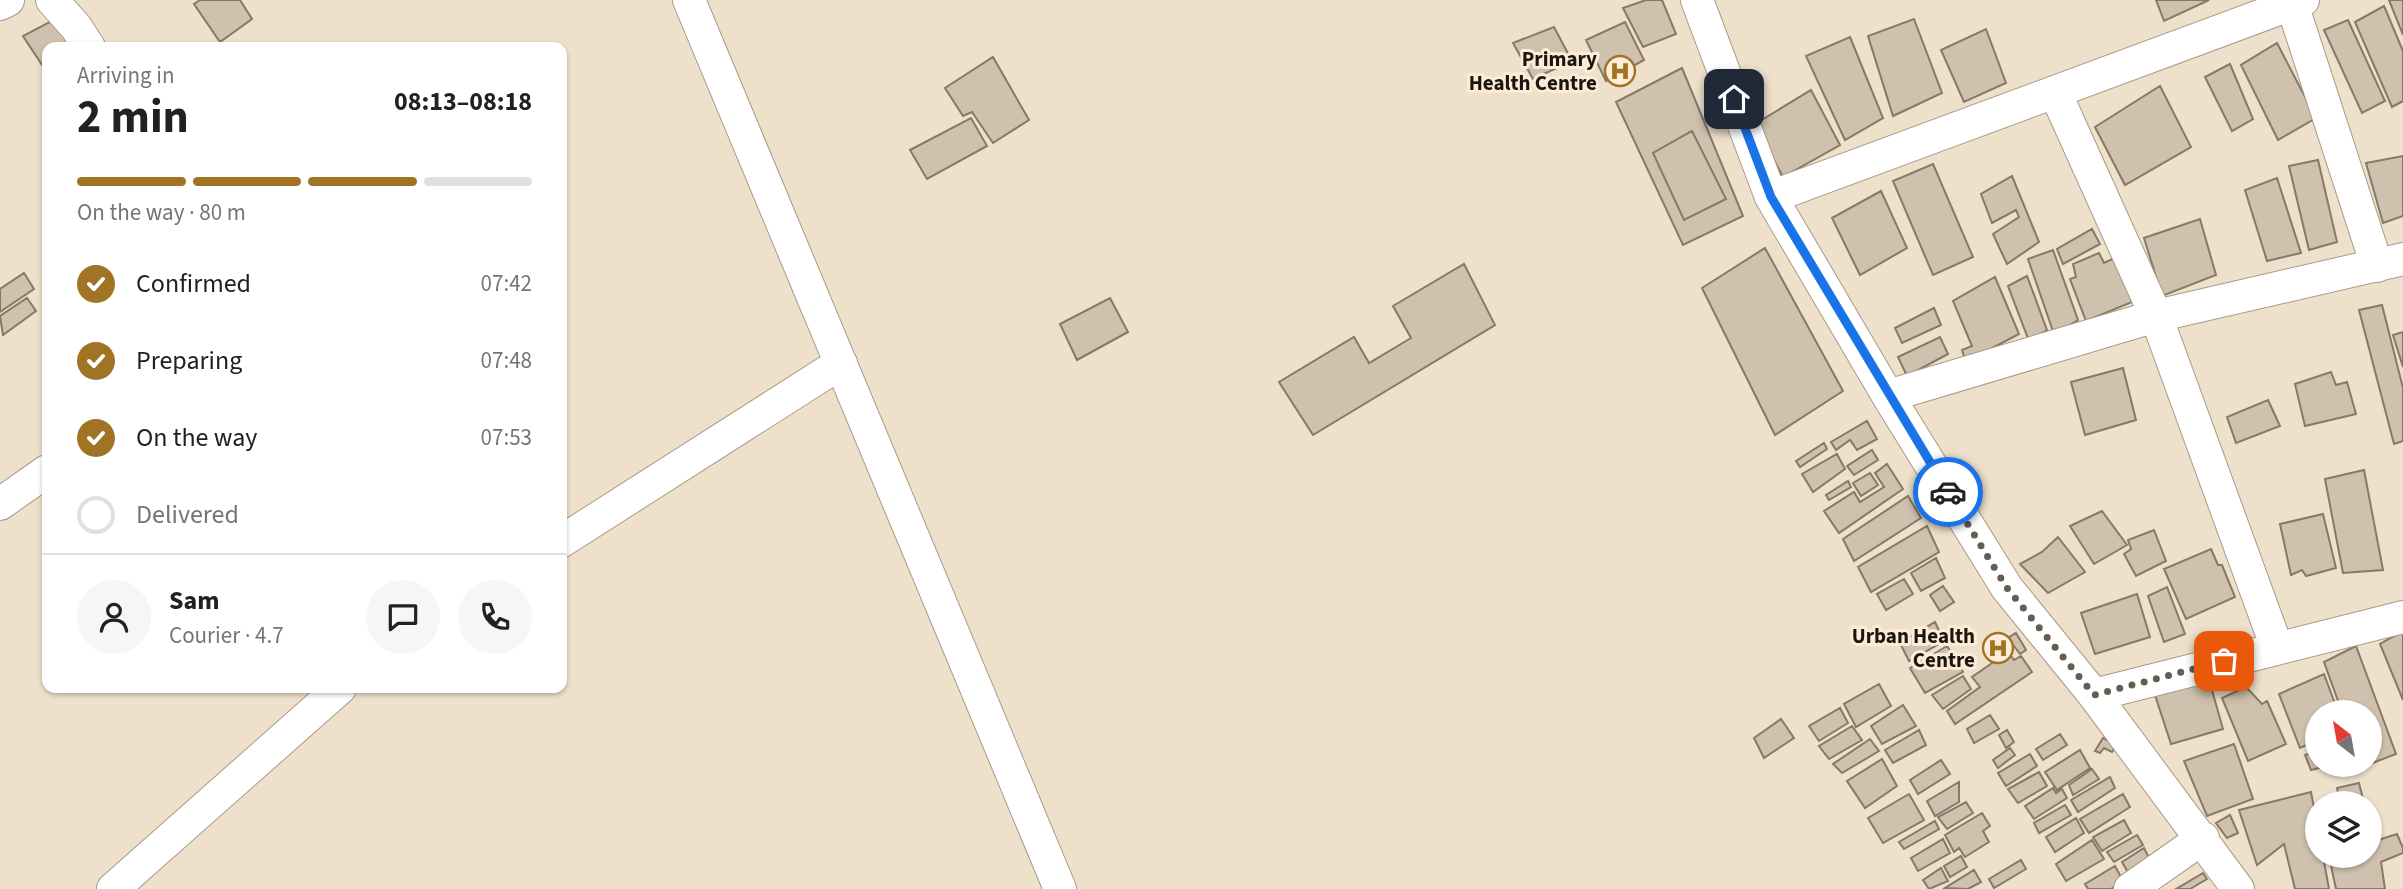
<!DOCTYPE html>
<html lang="en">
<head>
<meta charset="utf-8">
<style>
  body { margin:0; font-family:"Source Sans 3",sans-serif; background:#f6f6f6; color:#202124; height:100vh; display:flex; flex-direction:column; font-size:26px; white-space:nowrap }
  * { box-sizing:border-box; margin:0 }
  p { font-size:23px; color:#757577 }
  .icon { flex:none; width:38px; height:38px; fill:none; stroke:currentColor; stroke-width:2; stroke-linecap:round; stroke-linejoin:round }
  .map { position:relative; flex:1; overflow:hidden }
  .details { position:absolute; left:42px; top:42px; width:525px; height:651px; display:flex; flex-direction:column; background:#fff; border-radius:14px; box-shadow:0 2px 5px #0004 }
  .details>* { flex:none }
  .needle { width:46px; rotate:329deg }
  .controls { position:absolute; left:2305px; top:700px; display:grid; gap:14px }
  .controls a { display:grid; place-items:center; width:77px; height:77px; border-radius:50%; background:#fff; box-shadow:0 2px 5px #0004; font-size:35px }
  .pin { position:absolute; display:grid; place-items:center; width:60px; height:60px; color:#fff; margin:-30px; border-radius:14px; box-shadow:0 4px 10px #0006 }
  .courier { position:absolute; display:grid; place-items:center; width:70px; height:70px; margin:-35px; border:5px solid #1a73e8; border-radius:50%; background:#fff; color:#222; box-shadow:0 2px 9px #0007 }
  .summary em { font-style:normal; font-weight:700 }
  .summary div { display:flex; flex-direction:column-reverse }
  .summary { display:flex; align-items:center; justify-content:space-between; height:119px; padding:0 35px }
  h1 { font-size:46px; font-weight:700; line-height:52px }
  .bar { display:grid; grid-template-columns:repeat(4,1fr); gap:10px 7px; align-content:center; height:84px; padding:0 35px }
  .bar i { height:9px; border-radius:5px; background:#e0e0e0 }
  .bar .on { background:#a17325 }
  .bar p { grid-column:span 4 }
  .line { display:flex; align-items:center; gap:18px; padding:0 35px; border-top:2px solid #e0e0e0 }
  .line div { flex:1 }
  .round { display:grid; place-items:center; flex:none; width:74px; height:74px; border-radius:37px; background:#f6f6f6 }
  ol { padding:0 35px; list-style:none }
  li { display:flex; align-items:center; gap:21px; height:77px }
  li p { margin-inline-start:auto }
  li .icon { padding:7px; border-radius:50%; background:#a17325; color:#fff; stroke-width:4 }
  li:last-child { color:#757577 }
  li i { width:38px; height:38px; border:4px solid #e0e0e0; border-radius:50% }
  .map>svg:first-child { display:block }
  .building { fill:#cfc1ad; stroke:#867967; stroke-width:2 }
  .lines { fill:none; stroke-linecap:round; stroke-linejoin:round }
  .minor-casing { stroke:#a89a87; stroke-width:34 }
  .minor { stroke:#fff; stroke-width:32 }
  .done { stroke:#655d51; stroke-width:7; stroke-dasharray:0 12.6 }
  .route { stroke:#1a73e8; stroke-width:9 }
  .labels { text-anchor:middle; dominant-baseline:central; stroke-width:6; stroke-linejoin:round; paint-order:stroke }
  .poi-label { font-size:21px; font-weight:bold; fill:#1b160f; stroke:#fbedd8; text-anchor:end }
</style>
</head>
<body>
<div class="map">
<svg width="2403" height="889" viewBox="0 0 2403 889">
  <rect width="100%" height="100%" fill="#eee0cb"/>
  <!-- building -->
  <path class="building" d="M200,0H240L252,19L220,42L194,4Z
    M1646,0H1662L1676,34L1643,47L1623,8Z
    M2156,0H2209L2164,21Z
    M2389,0H2403V35Z
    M2384,6L2403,51V101L2392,107L2355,22Z
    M59,17L74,44L69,47H47V62L42,65L23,36Z
    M1914,19L1942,93L1893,116L1868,36Z
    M2348,20L2385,101L2362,113L2324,30Z
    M1625,22L1644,60L1606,81L1586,40Z
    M1554,27L1572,61L1533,79L1513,43Z
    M1986,29L2006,83L1964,102L1941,50Z
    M1850,37L1883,118L1845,140L1806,56Z
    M2277,43L2316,118L2278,140L2241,65Z
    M993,57L1029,120L993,143L972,112L963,116L945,88Z
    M2230,64L2253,119L2232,131L2205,77Z
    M1682,68L1743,216L1683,245L1616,102Z
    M2160,86L2191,147L2125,185L2095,127Z
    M1811,90L1840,145L1783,177L1755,124Z
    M971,118L987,146L927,179L910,150Z
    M1692,131L1726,199L1684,220L1653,153Z
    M2403,156V216L2383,223L2366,163Z
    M2318,160L2337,242L2309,250L2289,166Z
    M1933,164L1973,257L1933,275L1893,181Z
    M2012,176L2039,242L2007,264L1993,234L2019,217L2016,210L1992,223L1981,194Z
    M2277,178L2301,253L2267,261L2245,190Z
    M1881,191L1907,248L1860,275L1832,218Z
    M2200,219L2216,275L2162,296L2144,238Z
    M2092,229L2100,244L2063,264L2057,249Z
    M1765,248L1843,391L1775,435L1702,288Z
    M2053,250L2078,320L2054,334L2028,259Z
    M2099,253L2104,263L2117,257L2132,302L2086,321L2070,279L2076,277L2073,264Z
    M1464,264L1495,325L1313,435L1279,382L1354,337L1369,363L1411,338L1393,306Z
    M24,273L34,289L0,312V289Z
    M2027,276L2047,330L2029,341L2008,286Z
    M1995,277L2019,334L1966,362L1962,350L1972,346L1953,301Z
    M27,298L36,311L3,335L0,316Z
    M1110,298L1128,332L1077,360L1060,324Z
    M2382,305L2403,388V441L2394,444L2359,310Z
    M1934,308L1941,325L1902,343L1895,328Z
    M2403,332V367L2393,335Z
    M1940,337L1948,354L1907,376L1898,357Z
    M2123,368L2136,420L2085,435L2071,382Z
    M2331,372L2336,385L2347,382L2356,414L2305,426L2295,384Z
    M2268,400L2280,426L2236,443L2227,417Z
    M1867,421L1877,439L1857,450L1850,440L1836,450L1831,442Z
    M1824,443L1827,449L1800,467L1796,461Z
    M1872,450L1878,460L1854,475L1847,466Z
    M1837,454L1845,469L1813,492L1802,474Z
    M1887,464L1903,489L1839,533L1824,511L1854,492L1860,502L1884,487L1875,473Z
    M2364,470L2383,570L2343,573L2325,479Z
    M1870,473L1878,485L1861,496L1853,483Z
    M1848,481L1851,487L1829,500L1826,495Z
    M1908,496L1921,518L1854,561L1843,539Z
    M2102,511L2127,545L2094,564L2070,526Z
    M2323,514L2336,568L2306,576L2302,570L2291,575L2280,524Z
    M1927,526L1939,552L1871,592L1858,567Z
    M2154,530L2166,561L2136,576L2124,554L2131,549L2128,540Z
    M2058,537L2085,572L2048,593L2020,564L2042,552Z
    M2211,549L2218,565H2222L2235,597L2186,619L2164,569Z
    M1936,558L1945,578L1921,591L1911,573Z
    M1904,579L1913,594L1886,610L1877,594Z
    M1943,586L1954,602L1940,611L1930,595Z
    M2167,587L2185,634L2164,642L2148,596Z
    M2137,594L2150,637L2095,654L2081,613Z
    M1935,622L1944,641L1909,661L1900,643Z
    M2403,631V700L2380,644Z
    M2016,633L2026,650L2020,654L2014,646L2009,649L2003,641Z
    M1947,646L1963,672L1925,693L1910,668Z
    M2356,646L2396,754L2370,764V712H2342L2324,662Z
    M2008,652L2014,660L2021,656L2032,672L1955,724L1947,711L1980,687L1972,677Z
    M2324,674L2338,712H2317V740L2300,748L2279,694Z
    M1963,676L1971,689L1943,709L1932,695Z
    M2208,676L2223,729L2171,744L2155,695Z
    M1879,684L1891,706L1856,727L1844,704Z
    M2246,687L2262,704L2267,701L2286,744L2248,761L2222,698Z
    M1903,705L1916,726L1882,744L1871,726Z
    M1840,708L1848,723L1819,741L1809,726Z
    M1990,715L1999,729L1974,743L1967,729Z
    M1781,719L1794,738L1764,758L1754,738Z
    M1852,726L1862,740L1829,759L1819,746Z
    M1919,730L1926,745L1893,763L1885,750Z
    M2007,730L2014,742L2006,748L1999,735Z
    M2060,734L2067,745L2043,760L2036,749Z
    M2103,738L2117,745L2112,752L2104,748L2100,753L2095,751Z
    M1870,739L1879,751L1842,773L1833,764Z
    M2234,744L2253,799L2207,816L2184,761Z
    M2010,748L2015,755L1998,768L1993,760Z
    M2080,750L2090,768L2057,790L2045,772Z
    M2317,752V765H2331L2311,770L2305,755Z
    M2030,754L2037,766L2006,786L1998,773Z
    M1882,759L1897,786L1865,808L1847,781Z
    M1941,760L1950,774L1918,794L1910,780Z
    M2092,769L2099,779L2073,795L2069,785Z
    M2039,772L2047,786L2018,803L2008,789Z
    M2110,777L2115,788L2078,812L2071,800Z
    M1959,782V802L1935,816L1927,801Z
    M2359,783L2364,803H2340L2337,788Z
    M2053,788L2056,793L2062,789L2067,798L2034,819L2025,806Z
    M2311,792L2317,824V856H2323L2329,889H2295L2284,844L2257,865L2239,810Z
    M1909,794L1924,820L1883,843L1868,818Z
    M2123,794L2130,807L2089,833L2080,819Z
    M1966,802L1973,813L1947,829L1938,817Z
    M2065,805L2071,815L2039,833L2034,823Z
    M1982,813L1990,826L1983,831L1989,842L1965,857L1959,848L1954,852L1945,835Z
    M2230,815L2238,833L2227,838L2216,823Z
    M2076,818L2084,833L2055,852L2046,837Z
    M2124,820L2131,833L2102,851L2093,837Z
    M1935,821L1939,829L1904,849L1899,842Z
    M2370,831L2372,842L2397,834L2403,848V853L2381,862L2385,889H2336L2329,856H2370Z
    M2137,835L2143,845L2114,862L2107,852Z
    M1943,839L1950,853L1918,871L1911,858Z
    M2092,840L2104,859L2066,881L2056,864Z
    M2144,848L2150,860L2129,874L2122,862Z
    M1961,856L1967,867L1950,877L1944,866Z
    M2021,860L2026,869L1994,888L1989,879Z
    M2115,866L2123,881L2111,889H2088L2085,884Z
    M1941,868L1948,881L1929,889L1923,880Z
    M1974,870L1981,882L1968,889L1945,888Z
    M2203,873L2207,879L2190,889H2176Z"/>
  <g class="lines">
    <!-- minor casing -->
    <g class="minor-casing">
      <path id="minor" d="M52,0L76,27L89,47
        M689,0L1060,889
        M1697,0L1771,197L1888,396L2007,588L2094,695L2238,889
        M0,4L8,0
        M2292,4L2377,266
        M2055,92L2156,316L2277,648
        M1771,197L2303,0
        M1888,396L2156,316L2403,259
        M0,504L47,471
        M562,541L841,363
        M2094,695L2403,617
        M113,889L340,688
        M2130,889L2203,838"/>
    </g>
    <!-- minor -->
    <use href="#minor" class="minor"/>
  </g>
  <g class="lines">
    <!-- done -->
    <path class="done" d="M1948,492L2007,588L2094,695L2224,661"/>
    <!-- route -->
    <path class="route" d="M1734,99L1771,197L1948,492"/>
  </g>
  <!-- icons -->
  <defs>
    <g id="hospital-ring" transform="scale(1.575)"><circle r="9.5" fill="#fbedd8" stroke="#a17325" stroke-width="1.5"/><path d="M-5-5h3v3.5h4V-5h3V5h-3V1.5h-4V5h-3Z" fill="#a17325"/></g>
  </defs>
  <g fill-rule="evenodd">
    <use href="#hospital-ring" x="1620" y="71"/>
    <use href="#hospital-ring" x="1998" y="648"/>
  </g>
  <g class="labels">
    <!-- poi labels -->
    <g class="poi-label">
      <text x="1597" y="59">Primary<tspan x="1597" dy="24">Health Centre</tspan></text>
      <text x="1975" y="636">Urban Health<tspan x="1975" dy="24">Centre</tspan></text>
    </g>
  </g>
</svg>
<div class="controls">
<a><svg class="needle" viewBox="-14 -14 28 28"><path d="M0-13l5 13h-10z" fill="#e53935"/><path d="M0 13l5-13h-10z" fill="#757577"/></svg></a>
<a><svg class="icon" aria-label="layers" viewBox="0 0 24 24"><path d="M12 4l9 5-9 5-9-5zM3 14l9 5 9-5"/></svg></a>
</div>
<div class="pin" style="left:2224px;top:661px;background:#ea580c"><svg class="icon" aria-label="bag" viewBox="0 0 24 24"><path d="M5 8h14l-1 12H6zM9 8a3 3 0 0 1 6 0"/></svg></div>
<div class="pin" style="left:1734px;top:99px;background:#1f2937"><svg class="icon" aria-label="home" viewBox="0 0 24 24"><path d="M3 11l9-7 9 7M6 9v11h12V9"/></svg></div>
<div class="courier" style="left:1948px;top:492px"><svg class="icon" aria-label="car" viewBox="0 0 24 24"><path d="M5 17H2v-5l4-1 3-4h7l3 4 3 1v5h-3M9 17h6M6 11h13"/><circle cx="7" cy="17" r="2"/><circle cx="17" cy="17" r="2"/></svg></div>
<section class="details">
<div class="summary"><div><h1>2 min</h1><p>Arriving in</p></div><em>08:13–08:18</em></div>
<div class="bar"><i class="on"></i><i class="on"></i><i class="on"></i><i></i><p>On the way · 80 m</p></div>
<ol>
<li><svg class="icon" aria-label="check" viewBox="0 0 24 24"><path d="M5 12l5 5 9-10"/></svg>Confirmed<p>07:42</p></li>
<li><svg class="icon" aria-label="check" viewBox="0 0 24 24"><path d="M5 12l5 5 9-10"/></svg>Preparing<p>07:48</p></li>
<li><svg class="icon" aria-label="check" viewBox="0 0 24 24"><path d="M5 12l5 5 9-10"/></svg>On the way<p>07:53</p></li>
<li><i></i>Delivered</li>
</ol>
<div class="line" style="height:126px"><a class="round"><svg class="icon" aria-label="person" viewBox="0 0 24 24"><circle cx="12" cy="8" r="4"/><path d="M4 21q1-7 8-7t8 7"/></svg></a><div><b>Sam</b><p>Courier · 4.7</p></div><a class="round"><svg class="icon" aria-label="chat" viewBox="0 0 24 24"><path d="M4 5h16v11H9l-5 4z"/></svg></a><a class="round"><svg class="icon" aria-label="phone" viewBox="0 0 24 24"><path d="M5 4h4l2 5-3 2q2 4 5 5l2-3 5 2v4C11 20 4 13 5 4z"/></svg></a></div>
</section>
</div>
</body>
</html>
